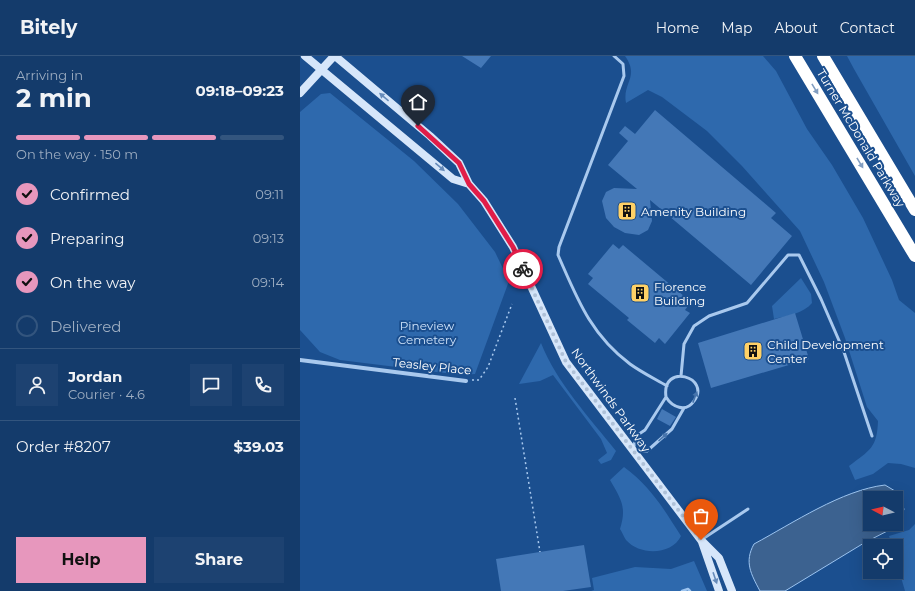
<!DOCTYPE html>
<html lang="en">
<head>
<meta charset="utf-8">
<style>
  body { margin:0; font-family:Montserrat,sans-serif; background:#1d4271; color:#f1f3f6; height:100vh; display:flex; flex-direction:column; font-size:15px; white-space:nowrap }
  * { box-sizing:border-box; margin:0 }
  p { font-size:13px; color:#9dadc1 }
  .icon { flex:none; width:22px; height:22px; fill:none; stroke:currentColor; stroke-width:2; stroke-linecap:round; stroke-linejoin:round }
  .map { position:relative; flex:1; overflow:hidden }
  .side { display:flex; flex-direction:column; background:#143b6b; width:300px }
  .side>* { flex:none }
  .needle { width:26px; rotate:277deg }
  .tools { position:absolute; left:563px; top:435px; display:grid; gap:8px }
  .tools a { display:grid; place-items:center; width:40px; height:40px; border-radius:0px; background:#143b6b; box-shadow:0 4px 16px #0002,0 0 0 1px #33557e; font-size:20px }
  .pin { position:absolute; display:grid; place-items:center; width:34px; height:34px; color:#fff; margin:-41px -17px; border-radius:50% 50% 50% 0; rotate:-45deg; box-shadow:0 0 4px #0007 }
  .pin .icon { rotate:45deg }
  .courier { position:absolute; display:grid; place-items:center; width:40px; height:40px; margin:-20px; border:3px solid #e11d48; border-radius:50%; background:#fff; color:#222; box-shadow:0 1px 5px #0007 }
  .headline em { font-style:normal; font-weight:700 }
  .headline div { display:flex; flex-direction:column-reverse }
  .headline { display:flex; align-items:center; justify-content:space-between; height:68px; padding:0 16px }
  h1 { font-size:26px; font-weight:700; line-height:30px }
  .bar { display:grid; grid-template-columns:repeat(4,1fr); gap:6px 4px; align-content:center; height:48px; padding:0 16px }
  .bar i { height:5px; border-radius:3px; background:#33557e }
  .bar .current { background:#e797bd }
  .bar p { grid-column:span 4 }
  .line { display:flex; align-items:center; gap:10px; padding:0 16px; border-top:1px solid #33557e }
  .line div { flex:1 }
  .round { display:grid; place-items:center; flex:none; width:42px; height:42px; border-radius:0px; background:#1d4271 }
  ol { padding:0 16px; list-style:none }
  li { display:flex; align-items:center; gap:12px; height:44px }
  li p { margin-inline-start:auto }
  li .icon { padding:4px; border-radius:50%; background:#e797bd; color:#111; stroke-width:4 }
  li:last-child { color:#9dadc1 }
  li i { width:22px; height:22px; border:2px solid #33557e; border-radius:50% }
  .action { display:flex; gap:8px; margin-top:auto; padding:8px 16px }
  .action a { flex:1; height:46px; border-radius:0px; background:#e797bd; color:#111; font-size:16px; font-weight:700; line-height:46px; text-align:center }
  .action a+a { background:#1d4271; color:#f1f3f6 }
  header { display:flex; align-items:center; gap:24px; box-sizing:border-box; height:56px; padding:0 20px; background:#143b6b; border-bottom:1px solid #33557e }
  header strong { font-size:19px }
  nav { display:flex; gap:22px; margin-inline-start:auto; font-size:14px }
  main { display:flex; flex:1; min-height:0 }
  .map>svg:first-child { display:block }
  .green { fill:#2e69ad }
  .water { fill:#3c6290; stroke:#9cc4f0; fill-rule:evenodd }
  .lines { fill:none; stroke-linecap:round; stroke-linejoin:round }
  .stream { stroke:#9cc4f0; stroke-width:2.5 }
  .building { fill:#4478b7 }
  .path { stroke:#a9c9ee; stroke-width:1.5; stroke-dasharray:2 3; stroke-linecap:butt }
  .lane { stroke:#a9c9ee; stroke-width:3 }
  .street { stroke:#a9c9ee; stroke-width:4 }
  .secondary { stroke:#d6e6fa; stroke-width:8 }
  .highway { stroke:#fff; stroke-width:12 }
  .oneway { fill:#829ec1 }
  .oneway2 { fill:#668bba }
  .oneway3 { fill:#4674ac }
  .done { stroke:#afc1d8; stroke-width:4; stroke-dasharray:0 7.2 }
  .route { stroke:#e11d48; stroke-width:5 }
  .labels { text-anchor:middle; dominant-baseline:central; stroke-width:4; stroke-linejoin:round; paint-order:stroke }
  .street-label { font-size:12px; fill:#fff; stroke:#1b4f8f }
  .poi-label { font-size:12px; fill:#fff; stroke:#1b4f8f; text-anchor:start }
  .park-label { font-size:12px; fill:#cfe3fa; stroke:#1b4f8f }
</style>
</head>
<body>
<header>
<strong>Bitely</strong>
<nav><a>Home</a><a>Map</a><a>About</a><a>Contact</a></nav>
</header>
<main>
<section class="side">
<div class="headline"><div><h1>2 min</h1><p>Arriving in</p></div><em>09:18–09:23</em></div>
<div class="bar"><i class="current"></i><i class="current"></i><i class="current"></i><i></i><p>On the way · 150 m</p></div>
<ol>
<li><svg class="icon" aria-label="check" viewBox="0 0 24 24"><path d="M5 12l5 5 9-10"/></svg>Confirmed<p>09:11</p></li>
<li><svg class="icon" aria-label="check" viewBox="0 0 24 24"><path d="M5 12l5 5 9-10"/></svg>Preparing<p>09:13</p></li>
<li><svg class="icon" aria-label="check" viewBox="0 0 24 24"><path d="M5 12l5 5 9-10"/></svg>On the way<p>09:14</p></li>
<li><i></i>Delivered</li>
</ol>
<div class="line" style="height:72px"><a class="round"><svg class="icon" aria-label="person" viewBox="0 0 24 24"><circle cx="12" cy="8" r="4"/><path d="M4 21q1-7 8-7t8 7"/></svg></a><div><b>Jordan</b><p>Courier · 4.6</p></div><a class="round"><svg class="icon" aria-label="chat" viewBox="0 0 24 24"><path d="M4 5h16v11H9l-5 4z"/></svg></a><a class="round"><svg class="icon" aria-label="phone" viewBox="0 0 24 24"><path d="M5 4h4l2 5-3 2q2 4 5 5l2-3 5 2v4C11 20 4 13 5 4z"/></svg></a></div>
<div class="line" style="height:52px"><div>Order #8207</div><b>$39.03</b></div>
<div class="action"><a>Help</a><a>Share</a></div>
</section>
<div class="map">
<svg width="615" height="535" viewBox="0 0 615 535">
  <rect width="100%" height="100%" fill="#1b4f8f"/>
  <!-- green -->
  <path class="green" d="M325,0H463L476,15L507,73L532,109L563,162L592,224L599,244L615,257V412L601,408L588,407L573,418L555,424L549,410C570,394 577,392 578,365L567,351L545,282L524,226L500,175L442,110L407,75L362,41L348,34L326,47C322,27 340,21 325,0Z
    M547,0H615V120L554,13Z
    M30,37L114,105L158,148L195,196L209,225L175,318L161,319L40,304L20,296L0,274V56L21,38Z
    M501,222L511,238L512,247C504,257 487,260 474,263L472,250Z
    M241,287C257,327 289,361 316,395L311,404L301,408L298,404L307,397L301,383L253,319L240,325L219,328Z
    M324,411C351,431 363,452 381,480C372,499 340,500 326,484C324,481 322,476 320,473C327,451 321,443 310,424Z
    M615,468V535H605L596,504V490H592L589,480L609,474Z
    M394,505L407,535H291L294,534L292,522L335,511L371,513Z"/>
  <!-- water -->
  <path class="water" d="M585,429L595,435L604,453L599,469L564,487L485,535H460C451,518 444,506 454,488C493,467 542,434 585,429ZM570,442H596V468H570Z"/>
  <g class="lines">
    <!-- stream -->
    <path class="stream" d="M382,535L388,533L390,535"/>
  </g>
  <!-- building -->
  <path class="building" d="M162,0H191L181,12Z
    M355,54L476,157L471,162L492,180L451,229L350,144L352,165L348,174L339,179L325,177L314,171L306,162L302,145L306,136L314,132L337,133L308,109L328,85L319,77L325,70L335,78Z
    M313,188L319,193L323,189L391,246L385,254L390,257L365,288L359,282L355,287L327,264L329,262L288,228L293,222L288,218Z
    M495,257L509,303L411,332L398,287Z
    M362,353L376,361L370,370L357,363Z
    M284,489L291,531L263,535H201L196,503Z"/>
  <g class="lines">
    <!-- path -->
    <path class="path" d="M172,324H179L188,311L212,248
      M215,342L240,496"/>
    <!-- lane -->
    <path class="lane" d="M314,0L323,8L324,20L259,191L258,199C277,242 290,278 330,308C341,316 355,323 367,330
      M381,320L384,288L394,270L409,260L447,247L488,199H499L521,243L544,296L572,380
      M366,341C372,351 386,357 394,345C412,321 361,306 366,341L345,374L336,380L333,395H347L372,373L384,352
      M401,484L448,453"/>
    <!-- street -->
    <path class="street" d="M0,304L166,325"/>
    <!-- secondary -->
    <path class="secondary" d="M5,0L153,123L169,128
      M35,0L130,80L159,107L169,128L184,145L213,191L266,306L401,484L419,502L432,535
      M0,37L34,0
      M402,486L419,535"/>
    <!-- highway -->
    <path class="highway" d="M495,0L615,200
      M523,0L615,154"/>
  </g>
  <!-- one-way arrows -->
  <defs><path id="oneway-solid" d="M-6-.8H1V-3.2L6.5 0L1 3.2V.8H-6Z"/></defs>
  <g class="oneway">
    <use href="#oneway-solid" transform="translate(515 33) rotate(59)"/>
    <use href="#oneway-solid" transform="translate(560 107) rotate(59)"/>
  </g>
  <g class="oneway2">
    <use href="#oneway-solid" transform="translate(84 41) rotate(-140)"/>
    <use href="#oneway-solid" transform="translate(140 111) rotate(40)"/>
    <use href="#oneway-solid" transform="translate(415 522) rotate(71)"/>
  </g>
  <g class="oneway3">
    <use href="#oneway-solid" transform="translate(395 341) rotate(-69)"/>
    <use href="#oneway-solid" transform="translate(363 381) rotate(-42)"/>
  </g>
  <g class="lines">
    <!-- done -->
    <path class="done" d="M223,213L266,306L401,484"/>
    <!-- route -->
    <path class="route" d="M118,70L159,107L169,128L184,145L213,191L223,213"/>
  </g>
  <!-- icons -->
  <defs>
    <g id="building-square" transform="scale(1)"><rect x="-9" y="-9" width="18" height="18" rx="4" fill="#ffd166" stroke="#1b4f8f"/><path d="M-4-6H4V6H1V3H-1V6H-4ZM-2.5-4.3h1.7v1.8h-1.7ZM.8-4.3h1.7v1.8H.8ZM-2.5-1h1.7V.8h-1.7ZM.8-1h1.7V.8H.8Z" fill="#111"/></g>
  </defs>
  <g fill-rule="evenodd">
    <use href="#building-square" x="327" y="155"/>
    <use href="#building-square" x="340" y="237"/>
    <use href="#building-square" x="453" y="295"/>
  </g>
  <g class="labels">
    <!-- street labels -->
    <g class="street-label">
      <text transform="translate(561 82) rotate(59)">Turner McDonald Parkway</text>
      <text transform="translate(132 310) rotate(6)">Teasley Place</text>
      <text transform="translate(311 344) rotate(54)">Northwinds Parkway</text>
    </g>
    <!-- poi labels -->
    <g class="poi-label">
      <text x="341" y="155">Amenity Building</text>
      <text x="354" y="230">Florence<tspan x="354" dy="14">Building</tspan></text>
      <text x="467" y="288">Child Development<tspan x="467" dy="14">Center</tspan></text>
    </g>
    <!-- park labels -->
    <g class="park-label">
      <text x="127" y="269">Pineview<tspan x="127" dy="14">Cemetery</tspan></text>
    </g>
  </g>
</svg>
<div class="tools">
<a><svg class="needle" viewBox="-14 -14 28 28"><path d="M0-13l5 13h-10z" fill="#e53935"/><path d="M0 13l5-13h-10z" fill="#9dadc1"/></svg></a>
<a><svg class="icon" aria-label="locate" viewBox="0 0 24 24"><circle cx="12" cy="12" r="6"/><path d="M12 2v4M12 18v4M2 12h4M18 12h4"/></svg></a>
</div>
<div class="pin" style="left:401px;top:484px;background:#ea580c"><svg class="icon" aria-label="bag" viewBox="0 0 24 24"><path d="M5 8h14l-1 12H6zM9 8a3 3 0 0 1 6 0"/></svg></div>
<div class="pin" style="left:118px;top:70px;background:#1f2937"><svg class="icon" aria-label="home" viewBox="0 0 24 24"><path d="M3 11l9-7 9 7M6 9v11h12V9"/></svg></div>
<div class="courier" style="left:223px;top:213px"><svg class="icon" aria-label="bike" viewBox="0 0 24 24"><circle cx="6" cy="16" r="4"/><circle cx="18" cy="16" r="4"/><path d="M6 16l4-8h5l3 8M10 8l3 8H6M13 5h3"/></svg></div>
</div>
</main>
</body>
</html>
